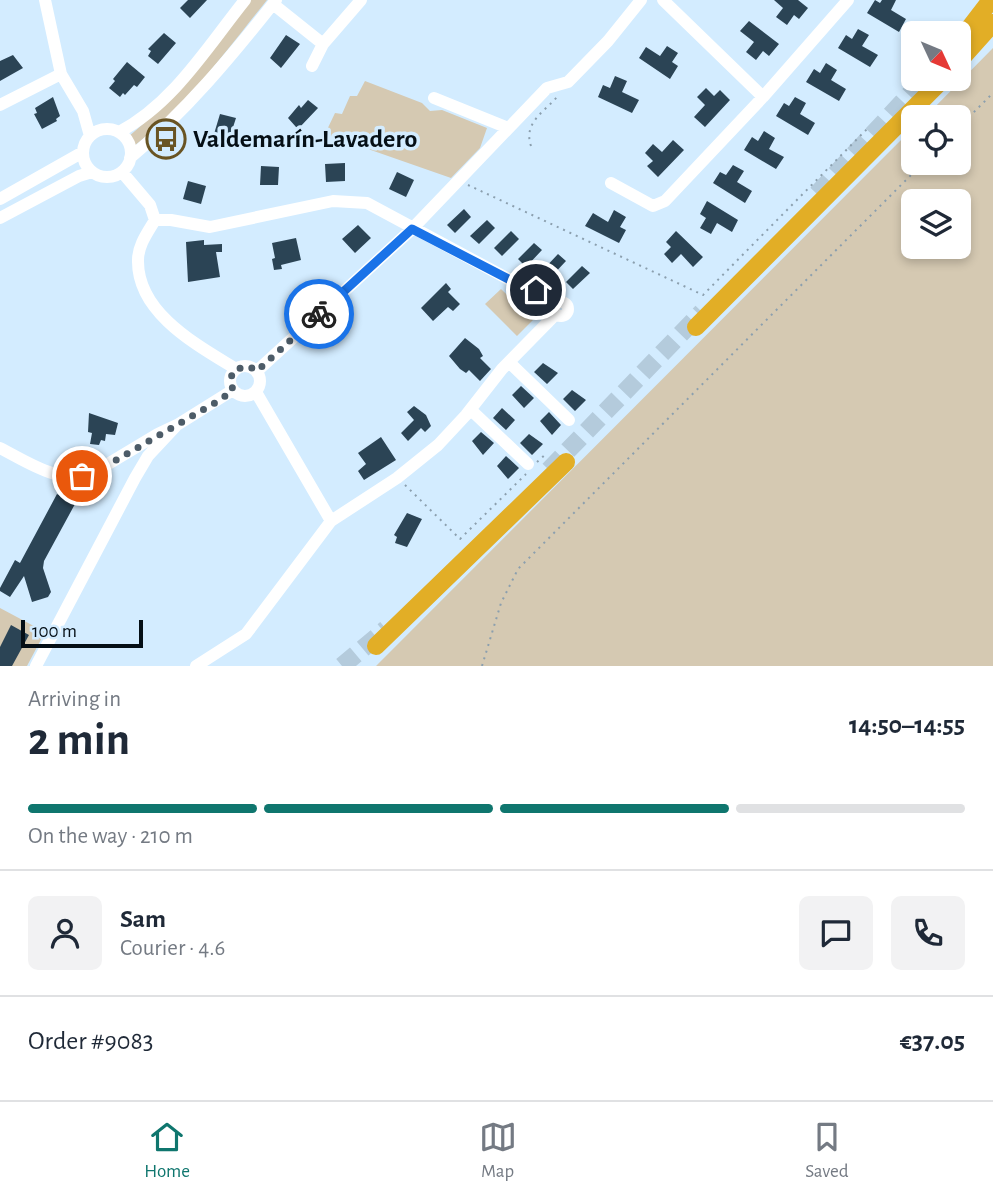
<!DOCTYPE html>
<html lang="en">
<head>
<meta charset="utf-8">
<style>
  body { margin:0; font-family:"Alegreya Sans",sans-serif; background:#f2f2f3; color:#1f2937; height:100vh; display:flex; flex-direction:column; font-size:26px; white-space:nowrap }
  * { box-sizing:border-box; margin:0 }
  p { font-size:23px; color:#747a83 }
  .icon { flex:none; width:38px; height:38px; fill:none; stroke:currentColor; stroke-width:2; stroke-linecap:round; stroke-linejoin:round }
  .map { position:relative; height:666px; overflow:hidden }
  .details { display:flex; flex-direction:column; background:#fff; flex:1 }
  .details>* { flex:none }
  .needle { width:46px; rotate:134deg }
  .tools { position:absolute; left:901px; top:21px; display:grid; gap:14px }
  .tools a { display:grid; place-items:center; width:70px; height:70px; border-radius:10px; background:#fff; box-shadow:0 4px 10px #0003; font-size:35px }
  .scale { position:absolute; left:21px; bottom:18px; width:122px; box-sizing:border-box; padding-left:7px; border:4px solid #050f16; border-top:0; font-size:19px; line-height:24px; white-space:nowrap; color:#050f16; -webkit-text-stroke:5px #d3ecff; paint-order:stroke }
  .pin { position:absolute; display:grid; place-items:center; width:60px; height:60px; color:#fff; margin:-30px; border:4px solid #fff; border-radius:50%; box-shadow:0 2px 7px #0007 }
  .courier { position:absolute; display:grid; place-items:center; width:70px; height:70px; margin:-35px; border:5px solid #1a73e8; border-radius:50%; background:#fff; color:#222; box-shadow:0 2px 9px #0007 }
  .head em { font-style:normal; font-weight:600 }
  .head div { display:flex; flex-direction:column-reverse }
  .head { display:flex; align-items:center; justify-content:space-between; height:119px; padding:0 28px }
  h1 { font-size:46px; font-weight:600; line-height:52px }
  .bar { display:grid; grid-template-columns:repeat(4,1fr); gap:10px 7px; align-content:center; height:84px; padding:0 28px }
  .bar i { height:9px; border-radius:5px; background:#e0e1e3 }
  .bar .selected { background:#0f766e }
  .bar p { grid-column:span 4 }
  .line { display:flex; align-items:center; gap:18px; padding:0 28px; border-top:2px solid #e0e1e3 }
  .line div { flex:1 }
  .round { display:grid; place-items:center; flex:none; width:74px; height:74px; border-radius:10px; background:#f2f2f3 }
  .tabs { display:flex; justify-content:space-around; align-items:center; height:98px; border-top:2px solid #e0e1e3; background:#fff; font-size:19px; color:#747a83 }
  .tabs a { display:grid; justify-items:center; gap:4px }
  .tabs .selected { color:#0f766e }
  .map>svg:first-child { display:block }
  .green { fill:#d5c9b2; fill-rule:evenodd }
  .building { fill:#2b4455 }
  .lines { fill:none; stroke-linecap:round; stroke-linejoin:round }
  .highway-tunnel { stroke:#b4cbdc; stroke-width:18; stroke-dasharray:18 9; stroke-linecap:butt }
  .path { stroke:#8b9fae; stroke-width:2; stroke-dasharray:2 5; stroke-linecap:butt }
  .minor { stroke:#fff; stroke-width:12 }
  .highway { stroke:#e2ae26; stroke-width:18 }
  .done { stroke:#4d5c68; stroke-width:7; stroke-dasharray:0 12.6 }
  .route { stroke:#1a73e8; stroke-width:9 }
  .labels { text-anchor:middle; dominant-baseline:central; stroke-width:7; stroke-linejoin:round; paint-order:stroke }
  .poi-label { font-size:26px; font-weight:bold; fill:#050f16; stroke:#d3ecff; text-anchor:start }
</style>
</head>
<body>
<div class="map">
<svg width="993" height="666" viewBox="0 0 993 666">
  <rect width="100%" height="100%" fill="#d3ecff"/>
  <!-- green -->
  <path class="green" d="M251,0H267C226,51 187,106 134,146L128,137C176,97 213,49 251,0Z
    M993,48V666H376L913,128L914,163H959V117H925ZM914,201H959V247H914Z
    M365,81L422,103L430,111L442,110L487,128L480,148L451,178L325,134L335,113L342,114L350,96H357Z
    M501,289L533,320L517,336L485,304Z
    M0,608L45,632L27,666H0Z"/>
  <!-- building -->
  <path class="building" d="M188,0H207L190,18L180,8Z
    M774,0H798L808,8L799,19L794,15L787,25L776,17L783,8Z
    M875,0L880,3L882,0H896L891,10L906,19L899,32L867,13Z
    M749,21L779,44L769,56L763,51L756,60L746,52L754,42L740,31Z
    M858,29L869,35L862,46L878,55L870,67L838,48L846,35L852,39Z
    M164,33L176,43L158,64L148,56L151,51L148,49Z
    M286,35L300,44L281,68L270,58Z
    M667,46L678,53L672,62L678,66L670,79L639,58L646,47L660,56Z
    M13,55L23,68L0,81V61Z
    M127,62L145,77L137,87L134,85L125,95L123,93L120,97L109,88L115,81L113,79Z
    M826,63L837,70L831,80L846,89L839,101L806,82L814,69L820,73Z
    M615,76L627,81L622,92L639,100L632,113L598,97L603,85L610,88Z
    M706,88L714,96L720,90L730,100L705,127L694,117L705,105L697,97Z
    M53,97L60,116L56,119L57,121L42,129L34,114L37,113L35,108Z
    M795,97L806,103L800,114L815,123L808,135L776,116L784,103L789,106Z
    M308,100L318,108L299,128L296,127L288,118L299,105L301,108Z
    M220,114L236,118L226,149L211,144Z
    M764,131L775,138L769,149L784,157L776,169L744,150L752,137L758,141Z
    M673,140L684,150L658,177L647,166L653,161L645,153L653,144L662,152Z
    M345,163V181L326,182L325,164Z
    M733,165L744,171L737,182L752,191L745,203L713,183L720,172L726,175Z
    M261,166L279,167L278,185H260Z
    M397,172L414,180L406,197L389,189Z
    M188,181L206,186L201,204L183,199Z
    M707,201L738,220L732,232L717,223L711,234L700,228L706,218L700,214Z
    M464,209L471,217L455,233L447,225Z
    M614,210L626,217L620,227L626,230L619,243L585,226L593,213L608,222Z
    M487,220L495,228L479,244L470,236Z
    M358,225L371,238L355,253L342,239Z
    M511,231L519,239L502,256L494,248Z
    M676,231L703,257L693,267L681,254L672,263L664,254L671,247L666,242Z
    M296,238L301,260L281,265L282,269L274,270L272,259L275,258L272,243Z
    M204,240V245L222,244V252H216L220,277L188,282L186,242Z
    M534,243L542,250L526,267L518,259Z
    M558,254L566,261L550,278L542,271Z
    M582,266L590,273L573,289L566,282Z
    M446,283L451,289L448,292L460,304L453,311L448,307L433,321L421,308Z
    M465,338L479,349L483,356L480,358L491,369L480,381L469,370L466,373L460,369L449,356Z
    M543,363L558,373L547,384L534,372Z
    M521,386L534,398L524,408L512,395Z
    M572,390L586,400L575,411L563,399Z
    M414,406L426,415L431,426L425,432L421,428L408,441L401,433L414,420L407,412Z
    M502,408L515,420L506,430L493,418Z
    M549,412L561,425L552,435L540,421Z
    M89,413L118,423L115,435L106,434L105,441L101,440L99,445L90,444L92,433L88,432Z
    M481,432L494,443L483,455L472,441Z
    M529,434L543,444L532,455L520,443Z
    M381,437L396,460L364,480L358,471L366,464L358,453Z
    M506,456L519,468L508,479L497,466Z
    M57,494L75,504L44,561L43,568L51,592L48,597L32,602L24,576L10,597L0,591V588L15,560L20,563Z
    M407,513L422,519L407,547L395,543L397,537L394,535Z
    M11,625L29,635L12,666H0V647Z"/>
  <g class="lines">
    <!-- highway-tunnel -->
    <path class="highway-tunnel" d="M817,194L924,79
      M549,470L702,312
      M342,666L386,629"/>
    <!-- path -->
    <path class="path" d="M959,127L993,93
      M531,146C523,123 544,112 557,97
      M468,185L703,295L867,129
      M537,462L547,453
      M405,485L460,539L526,474
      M482,666L501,603L518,569L923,163"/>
    <!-- minor -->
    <path class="minor" d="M45,0L61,74L83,111L90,136
      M663,0L763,97
      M273,4L323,44
      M312,66L323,44L361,0
      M434,98L508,128
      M0,105L61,74
      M83 153a24 24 0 1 1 48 0a24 24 0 1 1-48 0Z
      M119,132C173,104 208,46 245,0
      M130,158C186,111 231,57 276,0
      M122,172L150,205L155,220C148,232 138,245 138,260C137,313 197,345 236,369
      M611,183L653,206L665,201L763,97L848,0
      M0,199L83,152
      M0,218L79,176L92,172
      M155,220H171L210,227L333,201L367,203L514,282L552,297L558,302
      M554 309a7 7 0 1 1 14 0a7 7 0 1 1-14 0Z
      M509,362L569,420
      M230 381a15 15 0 1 1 30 0a15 15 0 1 1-30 0Z
      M257,371L412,229L547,88L568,82L608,41L641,0
      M256,392L331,521
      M471,410L528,464
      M0,448C31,464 58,484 93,473L158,434L177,425L233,390
      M36,666L135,478L148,456L177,425
      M196,666L246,634L331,521L397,478L438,445L466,415L502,369L556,314"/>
    <!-- highway -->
    <path class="highway" d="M968,30L991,0
      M959,61L993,23
      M696,327L943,79
      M376,646L566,462"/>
  </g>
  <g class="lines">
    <!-- done -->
    <path class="done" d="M82,476L111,463L220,400L233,390L230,380L234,370L248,366L257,371L319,314"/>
    <!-- route -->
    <path class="route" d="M319,314L412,229L514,282L536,290"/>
  </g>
  <!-- icons -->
  <defs>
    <g id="bus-ring" transform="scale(2.0125)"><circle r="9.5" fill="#d3ecff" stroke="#695423" stroke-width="1.5"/><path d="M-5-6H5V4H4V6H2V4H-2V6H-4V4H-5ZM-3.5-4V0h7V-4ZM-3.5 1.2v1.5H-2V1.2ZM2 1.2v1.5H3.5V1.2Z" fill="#695423"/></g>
  </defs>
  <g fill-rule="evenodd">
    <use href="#bus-ring" x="166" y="139"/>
  </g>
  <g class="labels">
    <!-- poi labels -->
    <g class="poi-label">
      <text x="193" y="139">Valdemarín-Lavadero</text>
    </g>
  </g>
</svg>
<div class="tools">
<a><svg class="needle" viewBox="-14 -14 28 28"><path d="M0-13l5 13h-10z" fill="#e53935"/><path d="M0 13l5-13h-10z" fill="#747a83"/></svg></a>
<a><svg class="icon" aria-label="locate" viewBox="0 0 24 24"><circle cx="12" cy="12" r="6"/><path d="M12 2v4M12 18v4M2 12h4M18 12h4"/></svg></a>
<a><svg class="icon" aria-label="layers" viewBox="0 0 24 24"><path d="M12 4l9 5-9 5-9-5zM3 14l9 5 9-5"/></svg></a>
</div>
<div class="scale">100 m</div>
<div class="pin" style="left:82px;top:476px;background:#ea580c"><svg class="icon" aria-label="bag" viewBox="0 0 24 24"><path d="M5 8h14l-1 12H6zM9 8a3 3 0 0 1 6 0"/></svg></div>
<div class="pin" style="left:536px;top:290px;background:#1f2937"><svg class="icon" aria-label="home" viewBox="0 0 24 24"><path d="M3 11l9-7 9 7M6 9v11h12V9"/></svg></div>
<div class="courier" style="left:319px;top:314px"><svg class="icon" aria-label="bike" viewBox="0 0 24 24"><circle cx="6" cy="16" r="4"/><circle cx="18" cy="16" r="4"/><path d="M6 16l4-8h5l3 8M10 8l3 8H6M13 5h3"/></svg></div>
</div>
<section class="details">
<div class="head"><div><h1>2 min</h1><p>Arriving in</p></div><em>14:50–14:55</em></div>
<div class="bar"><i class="selected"></i><i class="selected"></i><i class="selected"></i><i></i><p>On the way · 210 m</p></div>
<div class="line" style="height:126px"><a class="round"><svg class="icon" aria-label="person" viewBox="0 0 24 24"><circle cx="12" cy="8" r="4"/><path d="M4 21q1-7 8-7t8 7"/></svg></a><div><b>Sam</b><p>Courier · 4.6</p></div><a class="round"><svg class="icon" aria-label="chat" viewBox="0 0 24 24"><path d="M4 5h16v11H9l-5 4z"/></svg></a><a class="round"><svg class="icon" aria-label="phone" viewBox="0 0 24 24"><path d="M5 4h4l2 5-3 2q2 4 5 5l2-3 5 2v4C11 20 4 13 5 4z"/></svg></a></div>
<div class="line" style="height:91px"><div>Order #9083</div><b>€37.05</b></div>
</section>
<nav class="tabs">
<a class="selected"><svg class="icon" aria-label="home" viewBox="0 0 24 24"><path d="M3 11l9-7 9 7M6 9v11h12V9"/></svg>Home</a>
<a><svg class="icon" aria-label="map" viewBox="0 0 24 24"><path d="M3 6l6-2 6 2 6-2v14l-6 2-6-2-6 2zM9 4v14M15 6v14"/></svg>Map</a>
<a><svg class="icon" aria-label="saved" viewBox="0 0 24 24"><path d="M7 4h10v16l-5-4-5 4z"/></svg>Saved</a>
</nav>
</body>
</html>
